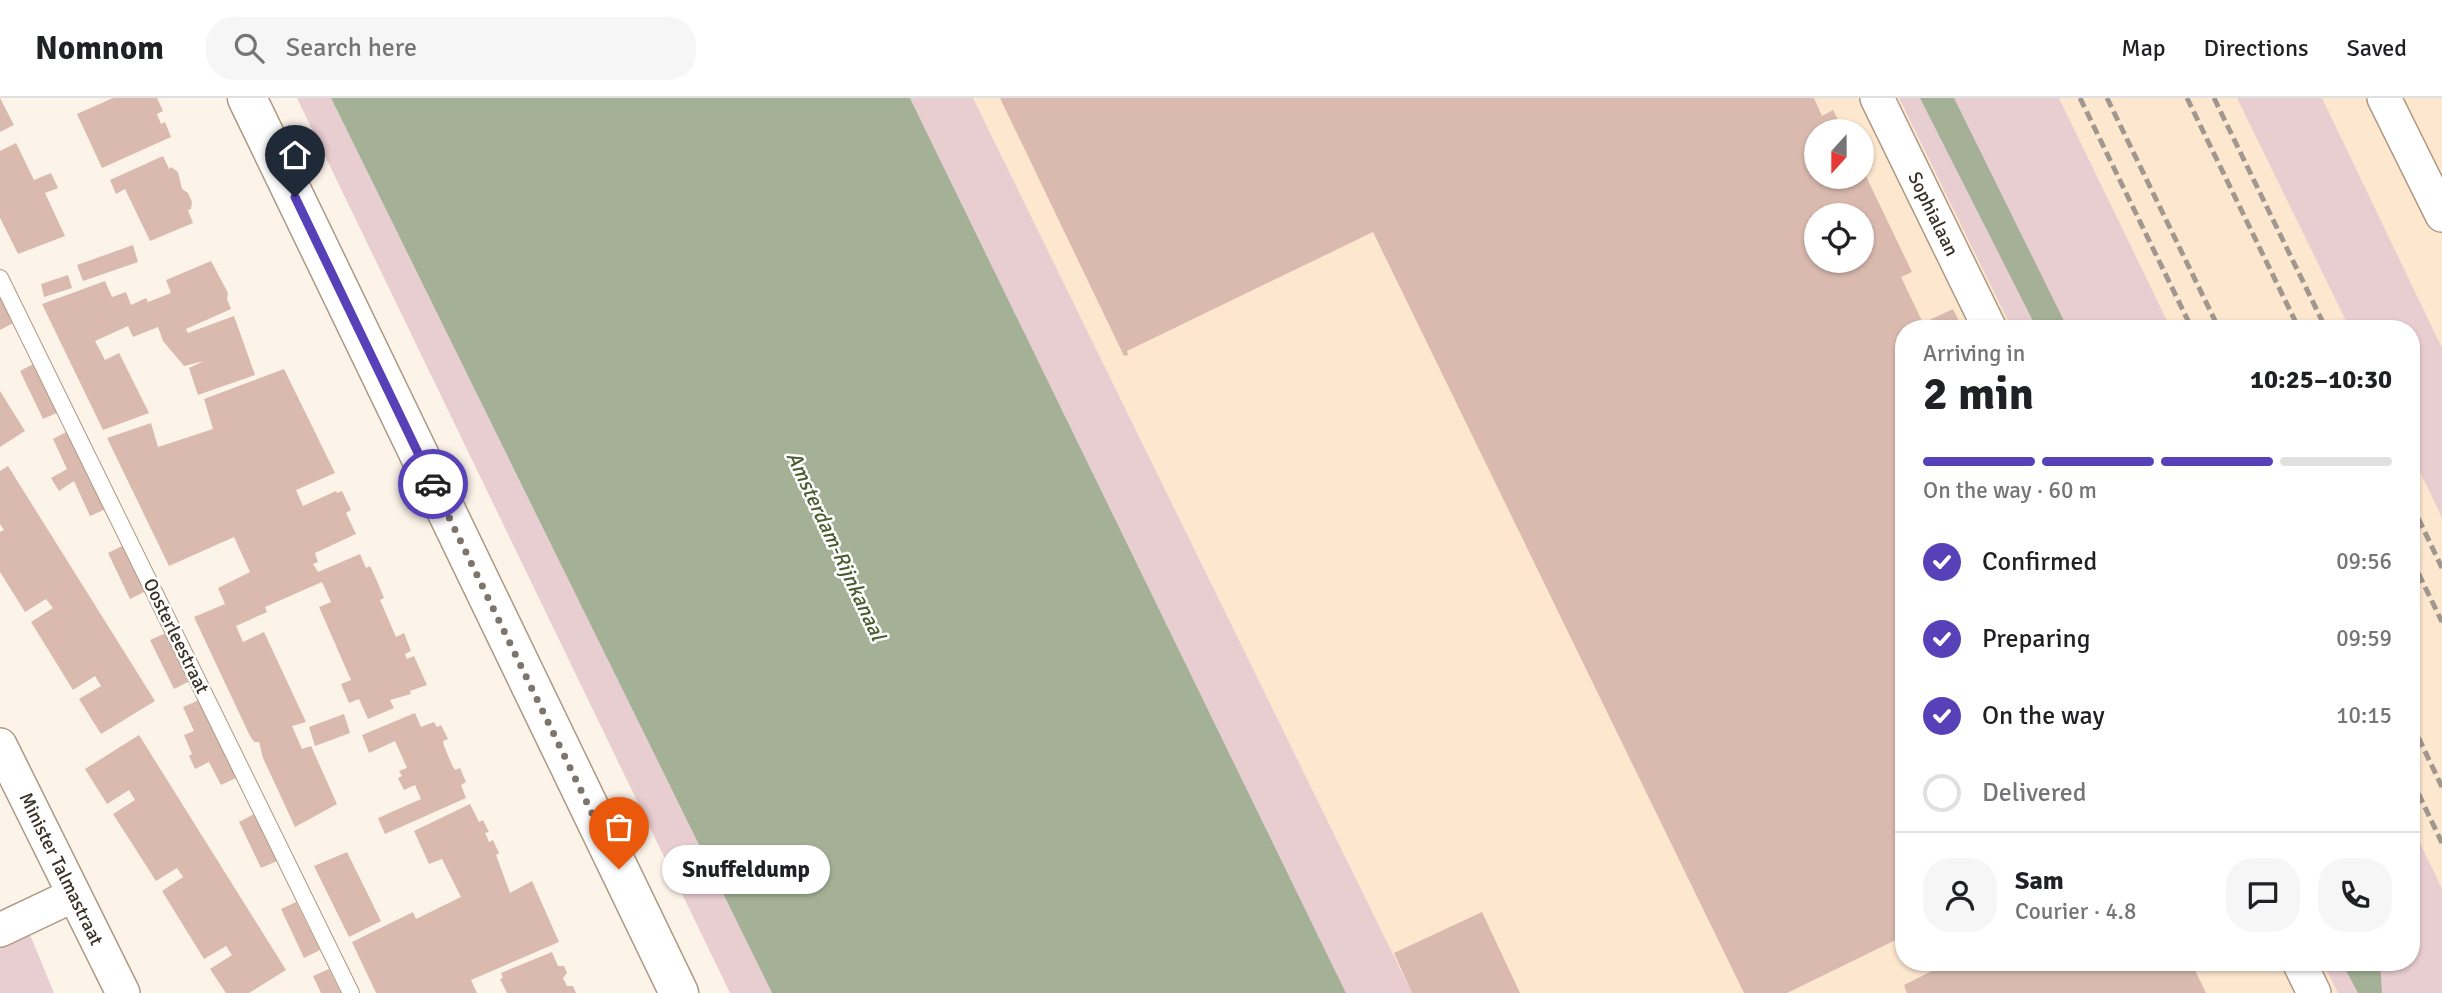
<!DOCTYPE html>
<html lang="en">
<head>
<meta charset="utf-8">
<style>
  body { margin:0; font-family:Signika,sans-serif; background:#f6f6f6; color:#202124; height:100vh; display:flex; flex-direction:column; font-size:26px; white-space:nowrap }
  * { box-sizing:border-box; margin:0 }
  p { font-size:23px; color:#757577 }
  .icon { flex:none; width:38px; height:38px; fill:none; stroke:currentColor; stroke-width:2; stroke-linecap:round; stroke-linejoin:round }
  .map { position:relative; flex:1; overflow:hidden }
  .side { position:absolute; left:1895px; top:222px; width:525px; height:651px; display:flex; flex-direction:column; background:#fff; border-radius:28px; box-shadow:0 2px 5px #0004 }
  .side>* { flex:none }
  .needle { width:46px; rotate:201deg }
  .tools { position:absolute; left:1804px; top:21px; display:grid; gap:14px }
  .tools a { display:grid; place-items:center; width:70px; height:70px; border-radius:50%; background:#fff; box-shadow:0 2px 5px #0004; font-size:35px }
  .pin { position:absolute; display:grid; place-items:center; width:60px; height:60px; color:#fff; margin:-72px -30px; border-radius:50% 50% 50% 0; rotate:-45deg; box-shadow:0 0 7px #0007 }
  .pin .icon { rotate:45deg }
  .courier { position:absolute; display:grid; place-items:center; width:70px; height:70px; margin:-35px; border:5px solid #5641b9; border-radius:50%; background:#fff; color:#222; box-shadow:0 2px 9px #0007 }
  .bubble { position:absolute; height:49px; border-radius:24px; background:#fff; box-shadow:0 2px 5px #0004; font-size:23px; font-weight:700; line-height:49px; text-align:center }
  .overview em { font-style:normal; font-weight:700 }
  .overview div { display:flex; flex-direction:column-reverse }
  .overview { display:flex; align-items:center; justify-content:space-between; height:119px; padding:0 28px }
  h1 { font-size:46px; font-weight:700; line-height:52px }
  .bar { display:grid; grid-template-columns:repeat(4,1fr); gap:10px 7px; align-content:center; height:84px; padding:0 28px }
  .bar i { height:9px; border-radius:5px; background:#e0e0e0 }
  .bar .active { background:#5641b9 }
  .bar p { grid-column:span 4 }
  .line { display:flex; align-items:center; gap:18px; padding:0 28px; border-top:2px solid #e0e0e0 }
  .line div { flex:1 }
  .round { display:grid; place-items:center; flex:none; width:74px; height:74px; border-radius:28px; background:#f6f6f6 }
  ol { padding:0 28px; list-style:none }
  li { display:flex; align-items:center; gap:21px; height:77px }
  li p { margin-inline-start:auto }
  li .icon { padding:7px; border-radius:50%; background:#5641b9; color:#fff; stroke-width:4 }
  li:last-child { color:#757577 }
  li i { width:38px; height:38px; border:4px solid #e0e0e0; border-radius:50% }
  header { display:flex; align-items:center; gap:42px; box-sizing:border-box; height:98px; padding:0 35px; background:#fff; border-bottom:2px solid #e0e0e0 }
  header strong { font-size:33px }
  nav { display:flex; gap:38px; margin-inline-start:auto; font-size:24px }
  .search { width:490px; height:63px; background:#f6f6f6; display:flex; align-items:center; gap:18px; box-sizing:border-box; padding:0 24px; border-radius:28px; color:#757577; font-size:26px }
  .map>svg:first-child { display:block }
  .built { fill:#fee7cf; fill-rule:evenodd }
  .green { fill:#e9ced1 }
  .water { fill:#a5b196 }
  .building { fill:#dabaaf; fill-rule:evenodd }
  .lines { fill:none; stroke-linecap:round; stroke-linejoin:round }
  .lane-casing { stroke:#ae9982; stroke-width:18 }
  .street-casing { stroke:#ae9982; stroke-width:36 }
  .secondary-casing { stroke:#ae9982; stroke-width:41 }
  .lane { stroke:#fff; stroke-width:16 }
  .street { stroke:#fff; stroke-width:33 }
  .secondary { stroke:#fff; stroke-width:38 }
  .rail { stroke:#a0978e; stroke-width:5; stroke-dasharray:10 5; stroke-linecap:butt }
  .done { stroke:#7d746b; stroke-width:7; stroke-dasharray:0 12.6 }
  .route { stroke:#5641b9; stroke-width:9 }
  .labels { text-anchor:middle; dominant-baseline:central; stroke-width:5; stroke-linejoin:round; paint-order:stroke }
  .street-label { font-size:19px; fill:#393027; stroke:#fff }
  .water-label { font-size:21px; font-style:italic; fill:#4a5b2e; stroke:#fff }
</style>
</head>
<body>
<header>
<strong>Nomnom</strong>
<div class="search"><svg class="icon" aria-label="search" viewBox="0 0 24 24"><circle cx="10" cy="10" r="6"/><path d="M15 15l6 6"/></svg>Search here</div>
<nav><a>Map</a><a>Directions</a><a>Saved</a></nav>
</header>
<div class="map">
<svg width="2442" height="895" viewBox="0 0 2442 895">
  <rect width="100%" height="100%" fill="#fcf3e9"/>
  <!-- built -->
  <path class="built" d="M973,0H2442V895H1412ZM1816,33H1862V79H1816ZM1816,117H1862V163H1816ZM1904,231H2412V864H1904Z"/>
  <!-- green -->
  <path class="green" d="M297,0H331L772,895H730Z
    M910,0H973L1412,895H1346Z
    M1899,0H2059L2171,231H2012Z
    M2237,0H2322L2442,250V420L2412,357V231H2350Z
    M2412,728L2442,791V895H2338L2323,865L2412,864Z
    M26,827L54,895H0V840Z"/>
  <!-- water -->
  <path class="water" d="M331,0H910L1346,895H772Z
    M1920,0H1954L2068,231H2037Z
    M2342,865H2380L2382,895H2358Z"/>
  <!-- building -->
  <path class="building" d="M0,0L14,27L0,34Z
    M113,0H157L163,13L157,16L161,26L165,24L171,39L102,70L77,16Z
    M1000,0H1814L1822,18L1833,12L1844,33H1816V79H1862V70L1912,174L1901,179L1923,225L1953,211L1963,231H1904V838L1787,895H1744L1373,134L1127,253L1128,257L1124,258ZM1816,117H1862V163H1816Z
    M16,45L34,82L51,75L58,90L45,95L65,138L18,156L0,120V53Z
    M163,58L169,71L171,69L178,74L182,91L188,95L192,104L191,111L188,112L193,125L150,143L125,91L116,96L110,82Z
    M133,147L138,164L83,183L77,167Z
    M211,163L228,195L227,201L231,211L186,231L188,235L234,218L255,277L198,297L189,270L204,263L184,268L163,243L158,229L133,239L128,228L95,243L105,262L119,255L149,315L103,332L42,206L105,183L112,199L126,194L131,207L146,200L148,204L171,195L166,182Z
    M68,177L72,190L44,199L41,186Z
    M0,192L15,224L0,232Z
    M35,265L59,314L43,321L20,273Z
    M284,271L335,375L296,392L303,408L336,393L337,395L342,393L351,412L346,415L356,436L315,455L318,464L313,466L318,474L360,456L366,470L370,468L377,483L384,500L380,502L396,539L404,535L411,553L405,556L407,561L414,558L427,587L410,593L411,596L390,602L394,610L368,621L359,601L349,605L341,586L351,582L319,509L331,504L322,484L265,509L267,514L236,528L243,544L264,534L306,624L292,628L302,651L311,648L312,650L337,706L295,729L263,660L259,644H254L249,636L194,519L225,506L218,490L250,474L234,439L169,468L107,340L151,325L158,349L213,331L204,301Z
    M0,293L25,333L0,349Z
    M68,333L106,411L90,418L74,383L59,393L51,380L67,371L53,341Z
    M8,368L155,603L101,636L79,601L101,588L95,578L73,592L31,524L53,510L46,501L25,514L0,474V434L4,432L0,426V373Z
    M124,447L146,493L130,501L108,455Z
    M166,535L190,583L174,591L150,542Z
    M199,602L236,680L221,687L209,664L195,671L189,658L192,656L184,637L194,633L183,609Z
    M415,615L421,629L434,624L437,629L441,627L448,641L443,643L444,648L452,667L455,672L460,670L466,684L461,687L466,700L385,736L378,720L421,701L415,687L404,692L398,680L402,678L399,673L407,670L395,643L369,655L362,637Z
    M344,616L350,635L315,648L309,629Z
    M139,637L286,872L249,895H226L210,871L232,857L226,848L204,861L162,793L183,779L177,770L156,783L113,716L135,702L129,692L107,706L85,671Z
    M470,706L479,724L483,722L489,734L485,735L487,739L489,744L493,742L499,755L496,757L510,795L532,783L559,844L471,882L477,895H376L352,844L413,814L416,821L461,799L442,761L429,766L414,733Z
    M254,716L277,763L261,770L239,724Z
    M347,754L381,823L349,839L314,768Z
    M296,804L320,852L304,860L281,811Z
    M1482,814L1520,895H1412L1394,855Z
    M552,854L558,868H564L567,875L563,880L567,888H573L576,895H507L500,881L503,880L501,875Z
    M1950,864H2191L2206,895H1907L1904,887Z
    M329,871L341,895H321L313,878Z"/>
  <g class="lines">
    <!-- lane casing -->
    <g class="lane-casing">
      <path id="lane" d="M0,180L351,895"/>
    </g>
    <!-- street casing -->
    <g class="street-casing">
      <path id="street" d="M1877,0L1990,231
        M2384,0L2442,117
        M0,647L123,895
        M0,832L74,797
        M2299,864L2314,895"/>
    </g>
    <!-- secondary casing -->
    <g class="secondary-casing">
      <path id="secondary" d="M247,0L679,895"/>
    </g>
    <!-- lane -->
    <use href="#lane" class="lane"/>
    <!-- street -->
    <use href="#street" class="street"/>
    <!-- secondary -->
    <use href="#secondary" class="secondary"/>
    <!-- rail -->
    <path class="rail" d="M2080,0L2192,231
      M2107,0L2219,231
      M2187,0L2299,231
      M2214,0L2326,231
      M2412,407L2442,470
      M2412,462L2442,524
      M2412,626L2442,689
      M2412,682L2442,745"/>
  </g>
  <g class="lines">
    <!-- done -->
    <path class="done" d="M433,386L619,771"/>
    <!-- route -->
    <path class="route" d="M295,99L433,386"/>
  </g>
  <g class="labels">
    <!-- street labels -->
    <g class="street-label">
      <text transform="translate(1933 116) rotate(64)">Sophialaan</text>
      <text transform="translate(176 538) rotate(64)">Oosterleestraat</text>
      <text transform="translate(61 771) rotate(64)">Minister Talmastraat</text>
    </g>
    <!-- water labels -->
    <g class="water-label">
      <text transform="translate(836 448) rotate(65)">Amsterdam-Rijnkanaal</text>
    </g>
  </g>
</svg>
<div class="tools">
<a><svg class="needle" viewBox="-14 -14 28 28"><path d="M0-13l5 13h-10z" fill="#e53935"/><path d="M0 13l5-13h-10z" fill="#757577"/></svg></a>
<a><svg class="icon" aria-label="locate" viewBox="0 0 24 24"><circle cx="12" cy="12" r="6"/><path d="M12 2v4M12 18v4M2 12h4M18 12h4"/></svg></a>
</div>
<div class="pin" style="left:619px;top:771px;background:#ea580c"><svg class="icon" aria-label="bag" viewBox="0 0 24 24"><path d="M5 8h14l-1 12H6zM9 8a3 3 0 0 1 6 0"/></svg></div>
<div class="pin" style="left:295px;top:99px;background:#1f2937"><svg class="icon" aria-label="home" viewBox="0 0 24 24"><path d="M3 11l9-7 9 7M6 9v11h12V9"/></svg></div>
<div class="courier" style="left:433px;top:386px"><svg class="icon" aria-label="car" viewBox="0 0 24 24"><path d="M5 17H2v-5l4-1 3-4h7l3 4 3 1v5h-3M9 17h6M6 11h13"/><circle cx="7" cy="17" r="2"/><circle cx="17" cy="17" r="2"/></svg></div>
<div class="bubble" style="left:662px;top:747px;width:168px">Snuffeldump</div>
<section class="side">
<div class="overview"><div><h1>2 min</h1><p>Arriving in</p></div><em>10:25–10:30</em></div>
<div class="bar"><i class="active"></i><i class="active"></i><i class="active"></i><i></i><p>On the way · 60 m</p></div>
<ol>
<li><svg class="icon" aria-label="check" viewBox="0 0 24 24"><path d="M5 12l5 5 9-10"/></svg>Confirmed<p>09:56</p></li>
<li><svg class="icon" aria-label="check" viewBox="0 0 24 24"><path d="M5 12l5 5 9-10"/></svg>Preparing<p>09:59</p></li>
<li><svg class="icon" aria-label="check" viewBox="0 0 24 24"><path d="M5 12l5 5 9-10"/></svg>On the way<p>10:15</p></li>
<li><i></i>Delivered</li>
</ol>
<div class="line" style="height:126px"><a class="round"><svg class="icon" aria-label="person" viewBox="0 0 24 24"><circle cx="12" cy="8" r="4"/><path d="M4 21q1-7 8-7t8 7"/></svg></a><div><b>Sam</b><p>Courier · 4.8</p></div><a class="round"><svg class="icon" aria-label="chat" viewBox="0 0 24 24"><path d="M4 5h16v11H9l-5 4z"/></svg></a><a class="round"><svg class="icon" aria-label="phone" viewBox="0 0 24 24"><path d="M5 4h4l2 5-3 2q2 4 5 5l2-3 5 2v4C11 20 4 13 5 4z"/></svg></a></div>
</section>
</div>
</body>
</html>
